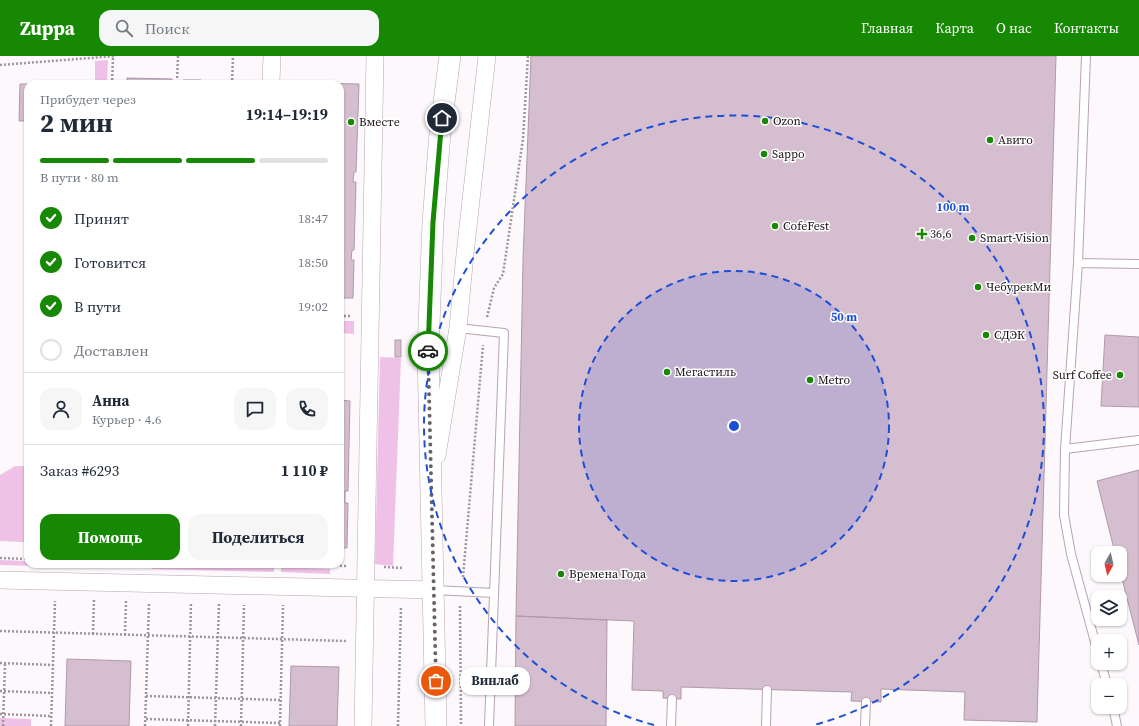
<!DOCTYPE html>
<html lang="ru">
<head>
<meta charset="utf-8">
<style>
  body { margin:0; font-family:"Source Serif 4",serif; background:#f6f6f7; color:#1f2937; height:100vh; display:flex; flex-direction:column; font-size:15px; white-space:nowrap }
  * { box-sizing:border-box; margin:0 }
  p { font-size:13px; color:#747a83 }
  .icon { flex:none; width:22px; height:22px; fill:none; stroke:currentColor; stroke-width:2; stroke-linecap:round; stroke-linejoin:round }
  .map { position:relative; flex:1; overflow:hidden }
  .drawer { position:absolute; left:24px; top:24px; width:320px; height:488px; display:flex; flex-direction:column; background:#fff; border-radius:12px; box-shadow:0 1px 3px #0004 }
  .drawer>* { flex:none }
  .needle { width:26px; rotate:188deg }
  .buttons { position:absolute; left:1091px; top:490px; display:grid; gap:8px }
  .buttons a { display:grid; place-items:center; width:36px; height:36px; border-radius:8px; background:#fff; box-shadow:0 1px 3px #0004; font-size:20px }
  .pin { position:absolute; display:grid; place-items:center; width:34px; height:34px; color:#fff; margin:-17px; border:2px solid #fff; border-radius:50%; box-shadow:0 1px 4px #0007 }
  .courier { position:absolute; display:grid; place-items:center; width:40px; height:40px; margin:-20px; border:3px solid #178804; border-radius:50%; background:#fff; color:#222; box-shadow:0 1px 5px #0007 }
  .bubble { position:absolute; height:28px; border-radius:12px; background:#fff; box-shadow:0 1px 3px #0004; font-size:13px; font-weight:700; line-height:28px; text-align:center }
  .head em { font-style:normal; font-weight:700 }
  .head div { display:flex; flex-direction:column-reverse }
  .head { display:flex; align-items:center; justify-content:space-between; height:68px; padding:0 16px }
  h1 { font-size:26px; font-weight:700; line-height:30px }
  .bar { display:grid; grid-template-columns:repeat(4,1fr); gap:6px 4px; align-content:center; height:48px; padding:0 16px }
  .bar i { height:5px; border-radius:3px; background:#e0e1e3 }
  .bar .active { background:#178804 }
  .bar p { grid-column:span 4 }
  .line { display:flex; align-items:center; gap:10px; padding:0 16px; border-top:1px solid #e0e1e3 }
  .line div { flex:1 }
  .round { display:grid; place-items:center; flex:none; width:42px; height:42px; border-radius:12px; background:#f6f6f7 }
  ol { padding:0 16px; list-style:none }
  li { display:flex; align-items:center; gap:12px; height:44px }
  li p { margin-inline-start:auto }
  li .icon { padding:4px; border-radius:50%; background:#178804; color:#fff; stroke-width:4 }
  li:last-child { color:#747a83 }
  li i { width:22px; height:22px; border:2px solid #e0e1e3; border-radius:50% }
  .cta { display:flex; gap:8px; margin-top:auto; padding:8px 16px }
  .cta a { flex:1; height:46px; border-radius:12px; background:#178804; color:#fff; font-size:16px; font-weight:700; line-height:46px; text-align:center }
  .cta a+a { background:#f6f6f7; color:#1f2937 }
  header { display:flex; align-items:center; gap:24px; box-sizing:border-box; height:56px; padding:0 20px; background:#178804; color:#fff }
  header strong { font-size:19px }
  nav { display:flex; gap:22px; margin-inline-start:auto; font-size:14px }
  .search { width:280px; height:36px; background:#f6f6f7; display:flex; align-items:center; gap:10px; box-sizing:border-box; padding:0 14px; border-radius:12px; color:#747a83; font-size:15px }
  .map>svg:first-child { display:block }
  .green { fill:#efc1e7 }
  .building { fill:#d4bed0; stroke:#af99ab }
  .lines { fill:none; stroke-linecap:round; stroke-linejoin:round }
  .service-casing { stroke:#b9a3b5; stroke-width:10 }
  .minor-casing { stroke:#b9a3b5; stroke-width:18 }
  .tertiary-casing { stroke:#b9a3b5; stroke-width:22 }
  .path { stroke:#9c969a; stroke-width:2.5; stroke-dasharray:2 2; stroke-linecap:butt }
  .service { stroke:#fff; stroke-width:8 }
  .minor { stroke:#fff; stroke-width:17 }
  .tertiary { stroke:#fff; stroke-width:21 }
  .done { stroke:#686166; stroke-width:4; stroke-dasharray:0 7.2 }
  .route { stroke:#178804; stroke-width:5 }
  .ring { fill:none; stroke:#1d4ed8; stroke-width:2; stroke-dasharray:7 5 }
  .poi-dot { fill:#178804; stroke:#fff; stroke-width:1.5 }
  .labels { text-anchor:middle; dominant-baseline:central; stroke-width:3; stroke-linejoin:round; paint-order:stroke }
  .poi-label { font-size:12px; fill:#181016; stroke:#fff; text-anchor:start }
  .centre { fill:#1d4ed8; stroke:#fff; stroke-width:2 }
  .ring-label { font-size:12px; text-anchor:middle; font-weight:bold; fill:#1d4ed8; stroke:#fff; stroke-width:3; stroke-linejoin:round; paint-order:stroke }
</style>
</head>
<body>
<header>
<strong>Zuppa</strong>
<div class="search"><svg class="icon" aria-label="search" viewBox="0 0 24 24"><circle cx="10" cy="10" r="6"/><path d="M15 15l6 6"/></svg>Поиск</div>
<nav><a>Главная</a><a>Карта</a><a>О нас</a><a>Контакты</a></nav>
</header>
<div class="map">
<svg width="1139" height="670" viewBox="0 0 1139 670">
  <rect width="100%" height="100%" fill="#fcf8fb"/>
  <!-- green -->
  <path class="green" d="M108,4L107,28H95V5Z
    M340,265H354V278L340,277Z
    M380,301L401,302L393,510L375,508Z
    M15,410H28V490L23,486L0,485V419Z
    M0,504L28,505V508H73V511L0,509Z
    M152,508L274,511V516L152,513Z
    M281,511L330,513V518L281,516Z
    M0,662L31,663V670H0Z"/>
  <!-- building -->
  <path class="building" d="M531,0H1056L1037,666L964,664L965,636L881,633V646L851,645L852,636L681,631V643L663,642V635L632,634L634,565L516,560L523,204Z
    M127,22L172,23V26H183V24H201V28H127Z
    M314,27L359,28L356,116H354L353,126H356L354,194H352L351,204H354L353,242H340V28Z
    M20,28H28V65H19Z
    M1105,279L1139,281V351L1101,350Z
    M395,284H401V301H395Z
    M340,344L350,345L348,435H345V447H348L347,492H340Z
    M1139,414V589L1120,515V497H1115L1097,425Z
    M516,560L607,564L606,670H515Z
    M67,603L131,605L129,670H65Z
    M291,610L339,611L337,670H289Z"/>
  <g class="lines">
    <!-- service casing -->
    <g class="service-casing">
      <path id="service" d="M1086,0L1078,207L1065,393L1064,459L1071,498L1098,597
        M1078,207L1139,208
        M458,272L504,277L489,670
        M1065,393L1139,384
        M434,534L494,537
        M1101,607L1107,629
        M1113,651L1117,670
        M671,670L672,643
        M766,670L767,634
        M865,670L866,646"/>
    </g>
    <!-- minor casing -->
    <g class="minor-casing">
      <path id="minor" d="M271,26L272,0
        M437,399L458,272L465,198L487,0
        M0,524L434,534
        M363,670L375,0"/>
    </g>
    <!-- tertiary casing -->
    <g class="tertiary-casing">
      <path id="tertiary" d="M436,670L428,294L433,166L440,77L450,0"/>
    </g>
    <!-- path -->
    <path class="path" d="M0,9L116,0
      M177,26L178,0
      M112,28L113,1
      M232,28L233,0
      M340,260H351
      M487,261L494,232L503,218L523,83L528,0
      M0,502L28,503
      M260,508L347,510
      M384,511L403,512
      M463,521L483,289
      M460,550L461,670
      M0,575L346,585
      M93,578L94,544
      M125,579L126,545
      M0,607L53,609
      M0,635L52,637
      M146,640L281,644
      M0,658L51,660
      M146,663L280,667
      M3,670L5,607
      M51,670L55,545
      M145,670L149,547
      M188,670L191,547
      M215,670L219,547
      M241,670L244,549
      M280,670L283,549
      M398,670L401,551"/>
    <!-- service -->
    <use href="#service" class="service"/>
    <!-- minor -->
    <use href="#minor" class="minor"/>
    <!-- tertiary -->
    <use href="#tertiary" class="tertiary"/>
  </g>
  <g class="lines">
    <!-- done -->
    <path class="done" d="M428,295L436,625"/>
    <!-- route -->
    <path class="route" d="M428,295L433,166L442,62"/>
  </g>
  <!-- distance rings -->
  <circle cx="734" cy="370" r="155" fill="#1d4ed8" fill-opacity=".12"/>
  <g class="ring">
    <circle cx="734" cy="370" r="155"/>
    <path d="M654 669A310 310 0 1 1 814 669"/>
  </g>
  <!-- markers -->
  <g class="poi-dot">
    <circle cx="765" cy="65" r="4"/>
    <circle cx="351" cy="66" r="4"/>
    <circle cx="990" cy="84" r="4"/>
    <circle cx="764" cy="98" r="4"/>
    <circle cx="775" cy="170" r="4"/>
    <path d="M920 172h4v4h4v4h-4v4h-4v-4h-4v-4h4z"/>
    <circle cx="972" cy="182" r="4"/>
    <circle cx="978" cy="231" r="4"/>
    <circle cx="986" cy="279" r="4"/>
    <circle cx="667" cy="316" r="4"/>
    <circle cx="1120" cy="319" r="4"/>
    <circle cx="810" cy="324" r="4"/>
    <circle cx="561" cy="518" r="4"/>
  </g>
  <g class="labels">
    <!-- poi labels -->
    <g class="poi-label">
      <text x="773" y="65">Ozon</text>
      <text x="359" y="66">Вместе</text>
      <text x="998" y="84">Авито</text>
      <text x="772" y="98">Sappo</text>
      <text x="783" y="170">CofeFest</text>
      <text x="930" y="178">36,6</text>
      <text x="980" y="182">Smart-Vision</text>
      <text x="986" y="231">ЧебурекМи</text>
      <text x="994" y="279">СДЭК</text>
      <text x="675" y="316">Мегастиль</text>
      <text x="1112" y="319" text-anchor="end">Surf Coffee</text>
      <text x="818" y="324">Metro</text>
      <text x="569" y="518">Времена Года</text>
    </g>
  </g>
  <circle cx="734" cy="370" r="6" class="centre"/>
  <g class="ring-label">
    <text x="953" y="155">100 m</text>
    <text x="844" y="265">50 m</text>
  </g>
</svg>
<div class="buttons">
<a><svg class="needle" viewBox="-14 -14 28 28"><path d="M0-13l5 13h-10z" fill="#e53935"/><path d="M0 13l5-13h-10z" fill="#747a83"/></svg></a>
<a><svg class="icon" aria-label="layers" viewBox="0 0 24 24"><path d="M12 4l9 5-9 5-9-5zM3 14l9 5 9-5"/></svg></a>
<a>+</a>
<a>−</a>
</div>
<div class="pin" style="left:436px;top:625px;background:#ea580c"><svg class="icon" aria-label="bag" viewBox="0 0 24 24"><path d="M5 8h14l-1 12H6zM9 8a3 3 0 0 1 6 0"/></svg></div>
<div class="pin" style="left:442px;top:62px;background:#1f2937"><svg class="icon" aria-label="home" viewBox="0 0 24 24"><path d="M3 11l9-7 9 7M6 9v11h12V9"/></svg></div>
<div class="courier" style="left:428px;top:295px"><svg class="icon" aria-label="car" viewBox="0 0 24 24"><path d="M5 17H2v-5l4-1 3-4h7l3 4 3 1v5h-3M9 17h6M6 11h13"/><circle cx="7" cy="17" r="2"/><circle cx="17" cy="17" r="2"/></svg></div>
<div class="bubble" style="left:460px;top:611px;width:70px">Винлаб</div>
<section class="drawer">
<div class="head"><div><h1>2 мин</h1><p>Прибудет через</p></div><em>19:14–19:19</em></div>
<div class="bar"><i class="active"></i><i class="active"></i><i class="active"></i><i></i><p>В пути · 80 m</p></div>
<ol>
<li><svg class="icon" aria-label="check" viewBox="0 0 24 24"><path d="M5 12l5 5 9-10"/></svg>Принят<p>18:47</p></li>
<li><svg class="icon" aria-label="check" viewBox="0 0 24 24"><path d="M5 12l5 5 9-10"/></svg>Готовится<p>18:50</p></li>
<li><svg class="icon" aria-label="check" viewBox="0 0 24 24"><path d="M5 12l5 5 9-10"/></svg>В пути<p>19:02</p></li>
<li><i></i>Доставлен</li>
</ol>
<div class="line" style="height:72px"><a class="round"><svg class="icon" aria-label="person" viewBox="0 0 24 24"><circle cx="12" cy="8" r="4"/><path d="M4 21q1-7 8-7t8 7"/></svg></a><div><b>Анна</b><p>Курьер · 4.6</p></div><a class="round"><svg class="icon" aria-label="chat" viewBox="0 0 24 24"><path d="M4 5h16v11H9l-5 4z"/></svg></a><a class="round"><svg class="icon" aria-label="phone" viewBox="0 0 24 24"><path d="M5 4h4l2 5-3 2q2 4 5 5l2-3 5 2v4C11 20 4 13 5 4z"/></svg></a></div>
<div class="line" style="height:52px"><div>Заказ #6293</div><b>1 110 ₽</b></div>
<div class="cta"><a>Помощь</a><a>Поделиться</a></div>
</section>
</div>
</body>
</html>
